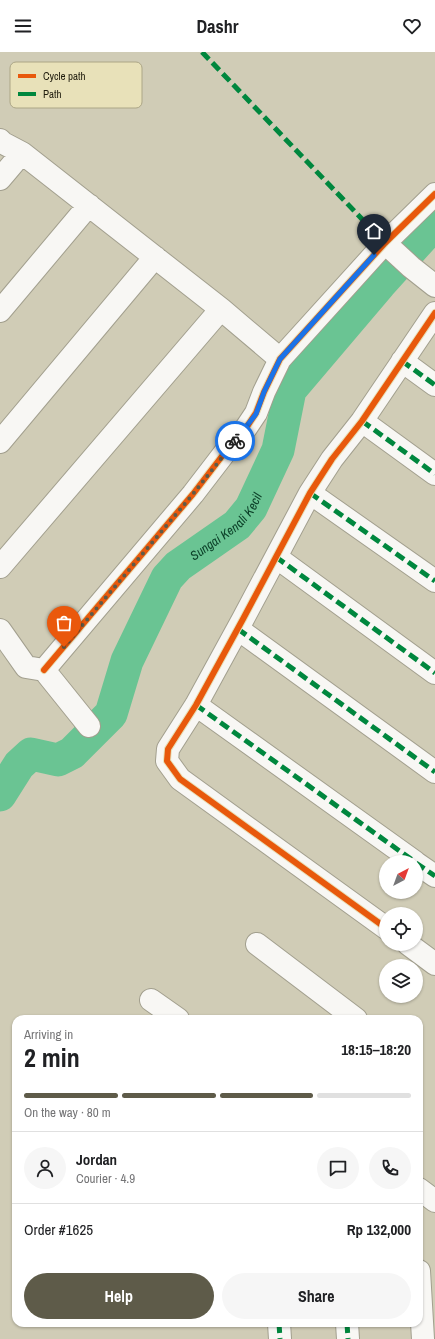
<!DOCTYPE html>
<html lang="en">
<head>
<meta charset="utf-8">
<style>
  body { margin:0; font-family:"Archivo Narrow",sans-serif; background:#f6f6f6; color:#202124; height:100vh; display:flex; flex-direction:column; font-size:15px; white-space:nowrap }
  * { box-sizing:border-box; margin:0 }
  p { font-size:13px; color:#757577 }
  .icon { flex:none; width:22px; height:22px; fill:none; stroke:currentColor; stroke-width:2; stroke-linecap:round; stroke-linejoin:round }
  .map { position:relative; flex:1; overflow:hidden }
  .side { position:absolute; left:12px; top:963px; width:411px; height:312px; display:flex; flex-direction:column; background:#fff; border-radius:12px; box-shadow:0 1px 3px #0004 }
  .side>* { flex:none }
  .needle { width:26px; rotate:41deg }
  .buttons { position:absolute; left:379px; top:803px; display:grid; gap:8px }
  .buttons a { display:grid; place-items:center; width:44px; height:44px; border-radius:50%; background:#fff; box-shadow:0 1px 3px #0004; font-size:20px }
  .pin { position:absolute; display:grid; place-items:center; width:34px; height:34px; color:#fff; margin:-41px -17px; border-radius:50% 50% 50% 0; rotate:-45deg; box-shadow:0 0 4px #0007 }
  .pin .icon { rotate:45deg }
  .courier { position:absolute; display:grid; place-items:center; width:40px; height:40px; margin:-20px; border:3px solid #1a73e8; border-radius:50%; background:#fff; color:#222; box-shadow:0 1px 5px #0007 }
  .summary em { font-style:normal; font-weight:700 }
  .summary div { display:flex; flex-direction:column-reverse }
  .summary { display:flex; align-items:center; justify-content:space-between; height:68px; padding:0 12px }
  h1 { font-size:26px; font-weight:700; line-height:30px }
  .bar { display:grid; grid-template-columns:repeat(4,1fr); gap:6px 4px; align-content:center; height:48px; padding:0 12px }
  .bar i { height:5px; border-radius:3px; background:#e0e0e0 }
  .bar .current { background:#5e5b49 }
  .bar p { grid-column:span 4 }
  .line { display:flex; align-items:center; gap:10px; padding:0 12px; border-top:1px solid #e0e0e0 }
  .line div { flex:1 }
  .round { display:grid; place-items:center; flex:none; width:42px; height:42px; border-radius:21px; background:#f6f6f6 }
  .primary-button { display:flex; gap:8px; margin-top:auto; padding:8px 12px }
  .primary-button a { flex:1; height:46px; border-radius:24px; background:#5e5b49; color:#fff; font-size:16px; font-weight:700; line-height:46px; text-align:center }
  .primary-button a+a { background:#f6f6f6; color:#202124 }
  header { display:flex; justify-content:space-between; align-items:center; height:52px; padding:0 12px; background:#fff; font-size:18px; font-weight:700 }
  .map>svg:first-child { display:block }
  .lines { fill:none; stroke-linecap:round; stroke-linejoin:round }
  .river { stroke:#6ac493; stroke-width:33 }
  .minor-casing { stroke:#a29f8e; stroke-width:24 }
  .minor { stroke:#f8f7f4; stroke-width:22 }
  .quiet { stroke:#00873e; stroke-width:5; stroke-dasharray:10 5; stroke-linecap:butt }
  .cycleway-casing { stroke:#e8e1b9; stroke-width:8 }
  .cycleway { stroke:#e8590c; stroke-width:6 }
  .done { stroke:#5e5b49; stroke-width:4; stroke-dasharray:0 7.2 }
  .route { stroke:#1a73e8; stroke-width:5 }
  .labels { text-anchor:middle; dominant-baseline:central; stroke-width:4; stroke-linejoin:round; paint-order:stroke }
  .water-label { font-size:13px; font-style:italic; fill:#0c4129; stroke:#e8e1b9 }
  .key { fill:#e8e1b9; stroke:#aca686; stroke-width:1 }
  .key-label { font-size:11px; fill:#211e0f }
</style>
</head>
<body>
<header><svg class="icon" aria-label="menu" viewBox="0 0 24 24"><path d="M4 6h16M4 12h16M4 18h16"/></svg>Dashr<svg class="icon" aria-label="heart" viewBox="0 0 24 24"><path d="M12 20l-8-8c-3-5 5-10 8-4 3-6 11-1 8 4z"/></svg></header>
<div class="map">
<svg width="435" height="1287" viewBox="0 0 435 1287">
  <rect width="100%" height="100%" fill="#d0ccb6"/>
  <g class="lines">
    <!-- river -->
    <path class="river" id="s1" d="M0,743L19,713L31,702L58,708L72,701L111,662L127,609L167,526L178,514L237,473L251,456L278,398L290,338L380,232L435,171"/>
    <!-- minor casing -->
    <g class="minor-casing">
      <path id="minor" d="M0,88L3,91L22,101L221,257L280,307
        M0,127L22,101
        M385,191L411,215L435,234
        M0,259L89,153
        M402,309L435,333
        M362,369L435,422
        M0,390L155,205
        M310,441L435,529
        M276,505L435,621
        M0,515L221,257
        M238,577L435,720
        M0,578L26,615L44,618L89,674
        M44,618L193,442L226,399L246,376L256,361L264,340L280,307L385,191L435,142
        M196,653L415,810
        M416,811L435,824
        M386,876L180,727L167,709L168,697L196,653L243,567L310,441L332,407L362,369L435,261
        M257,892L356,967
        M408,892L435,912
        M151,948L178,967
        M419,1137L435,1149
        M419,1219L423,1287
        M279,1271L280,1287
        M347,1271L348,1287"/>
    </g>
    <!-- minor -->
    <use href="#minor" class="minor"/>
    <!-- quiet -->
    <path class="quiet" d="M202,0L385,191
      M402,309L435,333
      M362,369L435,422
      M310,441L435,529
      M276,505L435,621
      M238,577L435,720
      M196,653L415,810
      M416,811L435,824
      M279,1271L280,1287
      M347,1271L348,1287"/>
    <!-- cycleway casing -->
    <g class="cycleway-casing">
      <path id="cycleway" d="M44,618L193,442L226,399L246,376L256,361L264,340L280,307L385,191L435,142
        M386,876L180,727L167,709L168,697L196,653L243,567L310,441L332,407L362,369L435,261"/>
    </g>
    <!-- cycleway -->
    <use href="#cycleway" class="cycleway"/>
  </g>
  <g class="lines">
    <!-- done -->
    <path class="done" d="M64,595L193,442L235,389"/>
    <!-- route -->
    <path class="route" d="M235,389L256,362L264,340L280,307L374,203"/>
  </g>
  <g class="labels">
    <!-- water labels -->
    <g class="water-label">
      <text stroke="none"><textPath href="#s1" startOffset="377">Sungai Kenali Kecil</textPath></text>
    </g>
  </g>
  <!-- legend -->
  <rect x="10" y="10" width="132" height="46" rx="6" class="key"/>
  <rect x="18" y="22" width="18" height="4" fill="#e8590c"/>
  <rect x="18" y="40" width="18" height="4" fill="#00873e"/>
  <g class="key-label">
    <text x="43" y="28">Cycle path</text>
    <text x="43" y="46">Path</text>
  </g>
</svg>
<div class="buttons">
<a><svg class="needle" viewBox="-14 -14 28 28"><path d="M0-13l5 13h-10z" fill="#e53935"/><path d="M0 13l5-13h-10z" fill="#757577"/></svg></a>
<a><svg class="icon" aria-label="locate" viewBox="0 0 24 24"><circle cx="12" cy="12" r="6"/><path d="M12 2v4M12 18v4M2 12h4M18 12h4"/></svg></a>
<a><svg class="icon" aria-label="layers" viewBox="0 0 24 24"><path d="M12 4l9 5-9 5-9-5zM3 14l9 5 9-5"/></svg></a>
</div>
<div class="pin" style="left:64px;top:595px;background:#ea580c"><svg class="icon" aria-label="bag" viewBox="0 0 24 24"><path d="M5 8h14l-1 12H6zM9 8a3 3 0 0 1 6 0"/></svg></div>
<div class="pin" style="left:374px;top:203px;background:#1f2937"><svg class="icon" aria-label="home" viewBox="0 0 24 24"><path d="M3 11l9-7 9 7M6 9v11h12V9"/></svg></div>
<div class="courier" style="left:235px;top:389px"><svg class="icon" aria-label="bike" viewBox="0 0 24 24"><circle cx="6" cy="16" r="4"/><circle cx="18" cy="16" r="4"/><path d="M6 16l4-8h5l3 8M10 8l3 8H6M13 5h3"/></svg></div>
<section class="side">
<div class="summary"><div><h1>2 min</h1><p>Arriving in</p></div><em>18:15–18:20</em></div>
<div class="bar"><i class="current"></i><i class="current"></i><i class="current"></i><i></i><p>On the way · 80 m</p></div>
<div class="line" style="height:72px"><a class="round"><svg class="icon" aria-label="person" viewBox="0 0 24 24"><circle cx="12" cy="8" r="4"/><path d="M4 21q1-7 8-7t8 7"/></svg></a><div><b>Jordan</b><p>Courier · 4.9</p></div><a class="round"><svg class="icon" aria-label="chat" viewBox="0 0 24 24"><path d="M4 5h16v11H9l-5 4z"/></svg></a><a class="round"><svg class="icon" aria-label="phone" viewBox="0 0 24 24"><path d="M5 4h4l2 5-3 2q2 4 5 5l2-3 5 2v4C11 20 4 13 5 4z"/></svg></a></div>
<div class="line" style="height:52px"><div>Order #1625</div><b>Rp 132,000</b></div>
<div class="primary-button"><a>Help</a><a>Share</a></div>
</section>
</div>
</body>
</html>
